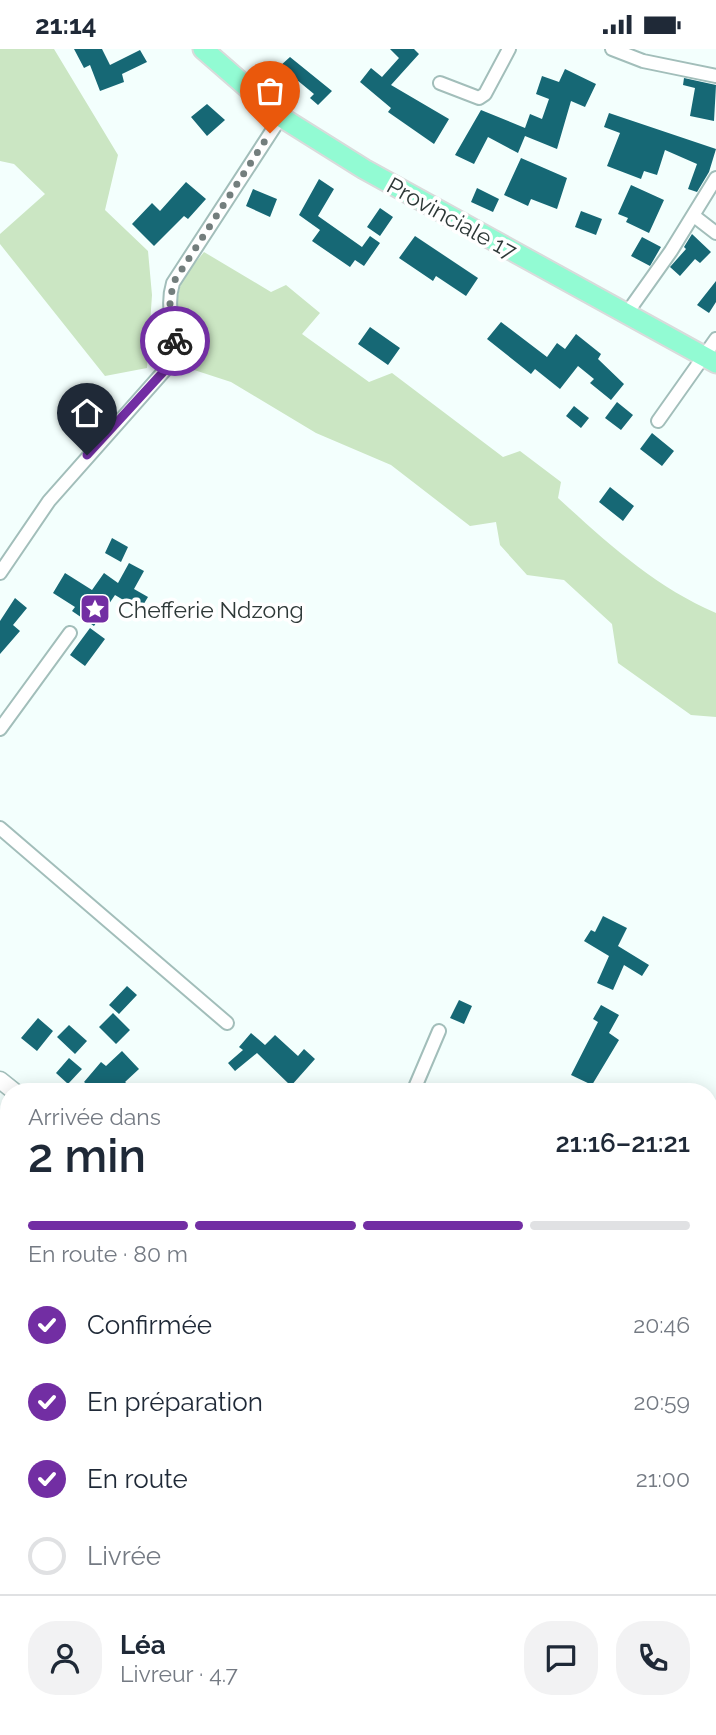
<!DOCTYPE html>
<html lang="fr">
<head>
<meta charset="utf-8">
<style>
  body { margin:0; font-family:Raleway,sans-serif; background:#f2f2f3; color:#1f2937; height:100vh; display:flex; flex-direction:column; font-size:26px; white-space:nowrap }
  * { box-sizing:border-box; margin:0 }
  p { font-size:23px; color:#747a83 }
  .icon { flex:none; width:38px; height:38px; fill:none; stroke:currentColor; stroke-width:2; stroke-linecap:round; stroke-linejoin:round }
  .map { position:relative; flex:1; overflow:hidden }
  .drawer { position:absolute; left:0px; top:1034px; width:718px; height:653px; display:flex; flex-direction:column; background:#fff; border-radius:28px 28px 0 0; box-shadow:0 4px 18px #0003 }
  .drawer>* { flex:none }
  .pin { position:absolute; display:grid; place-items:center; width:60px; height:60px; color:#fff; margin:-72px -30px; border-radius:50% 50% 50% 0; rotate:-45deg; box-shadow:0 0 7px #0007 }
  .pin .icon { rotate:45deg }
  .courier { position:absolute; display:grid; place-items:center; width:70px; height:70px; margin:-35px; border:5px solid #722ea3; border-radius:50%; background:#fff; color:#222; box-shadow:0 2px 9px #0007 }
  .overview em { font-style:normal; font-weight:600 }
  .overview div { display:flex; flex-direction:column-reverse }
  .overview { display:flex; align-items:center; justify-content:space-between; height:119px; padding:0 28px }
  h1 { font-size:46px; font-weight:600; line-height:52px }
  .bar { display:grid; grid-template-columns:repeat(4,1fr); gap:10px 7px; align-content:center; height:84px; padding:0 28px }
  .bar i { height:9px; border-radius:5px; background:#e0e1e3 }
  .bar .active { background:#722ea3 }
  .bar p { grid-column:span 4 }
  .line { display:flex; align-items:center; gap:18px; padding:0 28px; border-top:2px solid #e0e1e3 }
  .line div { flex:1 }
  .round { display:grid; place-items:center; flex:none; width:74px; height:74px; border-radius:28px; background:#f2f2f3 }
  ol { padding:0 28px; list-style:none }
  li { display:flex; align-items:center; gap:21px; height:77px }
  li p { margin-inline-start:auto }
  li .icon { padding:7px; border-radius:50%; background:#722ea3; color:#fff; stroke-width:4 }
  li:last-child { color:#747a83 }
  li i { width:38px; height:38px; border:4px solid #e0e1e3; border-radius:50% }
  .status { display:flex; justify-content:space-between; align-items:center; height:49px; padding:0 35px; background:#fff; direction:ltr }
  .status svg { height:19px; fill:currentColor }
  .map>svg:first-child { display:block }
  .green { fill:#cbe6c3 }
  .building { fill:#166875 }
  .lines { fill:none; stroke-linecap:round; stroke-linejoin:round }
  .minor-casing { stroke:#a2beba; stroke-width:16 }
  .tertiary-casing { stroke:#a2beba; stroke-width:19 }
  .primary-casing { stroke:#d9dbdb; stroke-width:23 }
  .minor { stroke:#fff; stroke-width:12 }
  .tertiary { stroke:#fff; stroke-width:16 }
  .primary { stroke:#92fbd3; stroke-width:19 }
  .done { stroke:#737e7d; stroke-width:7; stroke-dasharray:0 12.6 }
  .route { stroke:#722ea3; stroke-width:9 }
  .labels { text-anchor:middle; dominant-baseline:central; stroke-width:7; stroke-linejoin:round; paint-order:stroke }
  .street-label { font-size:23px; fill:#2e3938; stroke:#fff }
  .poi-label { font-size:23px; fill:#2e3938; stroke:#fff; text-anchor:start }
</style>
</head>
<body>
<div class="status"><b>21:14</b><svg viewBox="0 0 49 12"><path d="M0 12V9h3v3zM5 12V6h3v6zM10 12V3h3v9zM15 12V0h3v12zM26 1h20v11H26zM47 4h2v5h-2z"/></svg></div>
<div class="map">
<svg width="716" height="1686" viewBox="0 0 716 1686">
  <rect width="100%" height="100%" fill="#f3fffd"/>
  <!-- green -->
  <path class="green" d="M0,0H54L118,106L105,161L148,202L152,246L147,319L105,327L0,195V185L45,145L14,115L0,112Z
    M204,203L271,243L286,236L320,264L302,285L369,333L392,324L503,408L520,402L561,433L558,449C606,493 655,538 716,564V668L691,666L618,614L612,575L564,531L527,526L500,496L496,473L470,477L391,416L316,384L231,333L188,319L189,286L178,272L177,251L182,230Z
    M709,1504H716V1686H414L415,1678H709Z"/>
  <!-- building -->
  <path class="building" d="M74,0H102L110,16L140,1L147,13L122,25L124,33L100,42L90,16L84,19Z
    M390,0H414L419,5L391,36L449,70L434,95L388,63L391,59L360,33L371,19L382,28L399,9Z
    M290,8L332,42L318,56L310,49L314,45L280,17Z
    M565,20L596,35L585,58L571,52L557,100L525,87L518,104L488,88L474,115L455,106L481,61L525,79L530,65L542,70L549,50L536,45L542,27L559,33Z
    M684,29L716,36L714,72L690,67L695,39L683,36Z
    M207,55L225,71L207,87L191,68Z
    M609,64L716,100L709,123L697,143L688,140L697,115L665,101L657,126L644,122L641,130L607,117L620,84L604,78Z
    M521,109L567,129L557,160L531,150L528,157L504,146Z
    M319,130L334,140L318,167L362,198L370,187L380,194L364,217L355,211L350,218L312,192L320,181L299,166Z
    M186,133L206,150L188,170L184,167L154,197L132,175L152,154L160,162Z
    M631,136L664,151L649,184L626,173L628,169L618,165Z
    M477,139L499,150L493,163L471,153Z
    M253,140L277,150L270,168L246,157Z
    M380,159L393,168L380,187L367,178Z
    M581,162L602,170L596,186L575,178Z
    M692,185L711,203L700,214L695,210L680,227L670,218L686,200L684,198Z
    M415,187L478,229L466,247L436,227L433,232L399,209Z
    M642,188L661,198L650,217L631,207Z
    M716,232V253L709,264L697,256Z
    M501,273L547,308L557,294L565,300L576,285L601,305L598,310L624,335L611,351L590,334L594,330L578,317L560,340L535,320L531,325L487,290Z
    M370,278L400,299L388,316L358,295Z
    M617,353L633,366L621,381L605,369Z
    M574,357L589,369L581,379L566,367Z
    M652,384L674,402L662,417L640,400Z
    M610,438L634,457L623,472L599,453Z
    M112,489L128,498L121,513L105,504Z
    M129,514L144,522L134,540L148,548L140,561L115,546L94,577L72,562L75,558L53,544L65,524L92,541L104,524L118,534Z
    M15,549L27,559L13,576L20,582L0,605V572Z
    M90,579L105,590L85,617L70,606Z
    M603,867L627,879L618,897L649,916L642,927L624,916L613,941L597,934L609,907L584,892L591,881L595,883Z
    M127,937L137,946L119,965L109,956Z
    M459,951L472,957L464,975L450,969Z
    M601,956L619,966L609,984L619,991L592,1036L571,1026L598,973L593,970Z
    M113,964L130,981L116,995L99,978Z
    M38,969L53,982L37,1002L21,989Z
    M69,976L87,992L75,1005L57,988Z
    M251,984L265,996L275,986L298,1007L304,1000L315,1010L291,1037L257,1004L235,1022L228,1014L243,1001L239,998Z
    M122,1002L139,1020L125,1033L137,1043H87L89,1037L84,1033L101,1013L106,1017Z
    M69,1009L82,1020L68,1035L56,1024Z"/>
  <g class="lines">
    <!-- minor casing -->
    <g class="minor-casing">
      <path id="minor" d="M612,0L643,12L716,27
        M440,34L479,49L485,45L509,0
        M694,167L716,184
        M627,264L671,202L716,129
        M658,372L716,290
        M0,524L49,452L165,321C184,288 163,267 173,234L281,68
        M0,680L70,584
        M0,779L227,974
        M413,1043L439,982
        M709,1160L716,1152
        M0,1537L9,1540
        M305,1678L306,1686"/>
    </g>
    <!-- tertiary casing -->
    <g class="tertiary-casing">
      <path id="tertiary" d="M0,1031L15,1043
        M709,1263L716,1266"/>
    </g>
    <!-- primary casing -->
    <g class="primary-casing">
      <path id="primary" d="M203,0L281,68L364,120L716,314"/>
    </g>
    <!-- minor -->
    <use href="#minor" class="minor"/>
    <!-- tertiary -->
    <use href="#tertiary" class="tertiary"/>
    <!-- primary -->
    <use href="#primary" class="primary"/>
  </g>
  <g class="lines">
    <!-- done -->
    <path class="done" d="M175,292L169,262L173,234L270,84"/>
    <!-- route -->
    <path class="route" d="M87,406L165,321L172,309L175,292"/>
  </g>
  <!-- icons -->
  <defs>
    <g id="sight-square" transform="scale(1.575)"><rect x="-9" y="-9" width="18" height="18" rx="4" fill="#722ea3" stroke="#fff"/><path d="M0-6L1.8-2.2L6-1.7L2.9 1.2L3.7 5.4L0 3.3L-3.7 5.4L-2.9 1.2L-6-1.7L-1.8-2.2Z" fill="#fff"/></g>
  </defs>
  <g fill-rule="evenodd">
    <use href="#sight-square" x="95" y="560"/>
  </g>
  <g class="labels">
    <!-- street labels -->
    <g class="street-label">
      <text transform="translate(452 169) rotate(29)">Provinciale 17</text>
    </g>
    <!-- poi labels -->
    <g class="poi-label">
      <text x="118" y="560">Chefferie Ndzong</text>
    </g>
  </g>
</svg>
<div class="pin" style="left:270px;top:84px;background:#ea580c"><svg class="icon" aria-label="bag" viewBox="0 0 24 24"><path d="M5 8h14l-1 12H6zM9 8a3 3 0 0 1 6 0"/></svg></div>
<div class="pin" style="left:87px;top:406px;background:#1f2937"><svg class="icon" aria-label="home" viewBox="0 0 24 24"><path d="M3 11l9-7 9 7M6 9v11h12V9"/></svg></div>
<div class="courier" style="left:175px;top:292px"><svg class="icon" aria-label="bike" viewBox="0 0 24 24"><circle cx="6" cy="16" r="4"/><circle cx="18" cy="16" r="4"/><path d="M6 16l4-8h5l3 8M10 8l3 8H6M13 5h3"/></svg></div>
<section class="drawer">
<div class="overview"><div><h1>2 min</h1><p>Arrivée dans</p></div><em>21:16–21:21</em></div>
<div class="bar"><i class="active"></i><i class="active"></i><i class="active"></i><i></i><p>En route · 80 m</p></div>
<ol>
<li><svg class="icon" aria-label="check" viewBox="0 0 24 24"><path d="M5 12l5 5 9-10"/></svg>Confirmée<p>20:46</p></li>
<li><svg class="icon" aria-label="check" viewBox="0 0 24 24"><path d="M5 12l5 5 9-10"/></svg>En préparation<p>20:59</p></li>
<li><svg class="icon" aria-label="check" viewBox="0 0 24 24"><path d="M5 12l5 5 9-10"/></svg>En route<p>21:00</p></li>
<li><i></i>Livrée</li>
</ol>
<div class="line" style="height:126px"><a class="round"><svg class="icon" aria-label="person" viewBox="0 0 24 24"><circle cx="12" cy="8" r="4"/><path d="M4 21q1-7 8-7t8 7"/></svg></a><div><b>Léa</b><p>Livreur · 4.7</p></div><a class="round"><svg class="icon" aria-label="chat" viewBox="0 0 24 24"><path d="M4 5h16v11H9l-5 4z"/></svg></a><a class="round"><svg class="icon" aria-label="phone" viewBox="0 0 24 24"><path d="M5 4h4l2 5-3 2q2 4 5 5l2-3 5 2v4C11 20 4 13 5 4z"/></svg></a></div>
</section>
</div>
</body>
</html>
